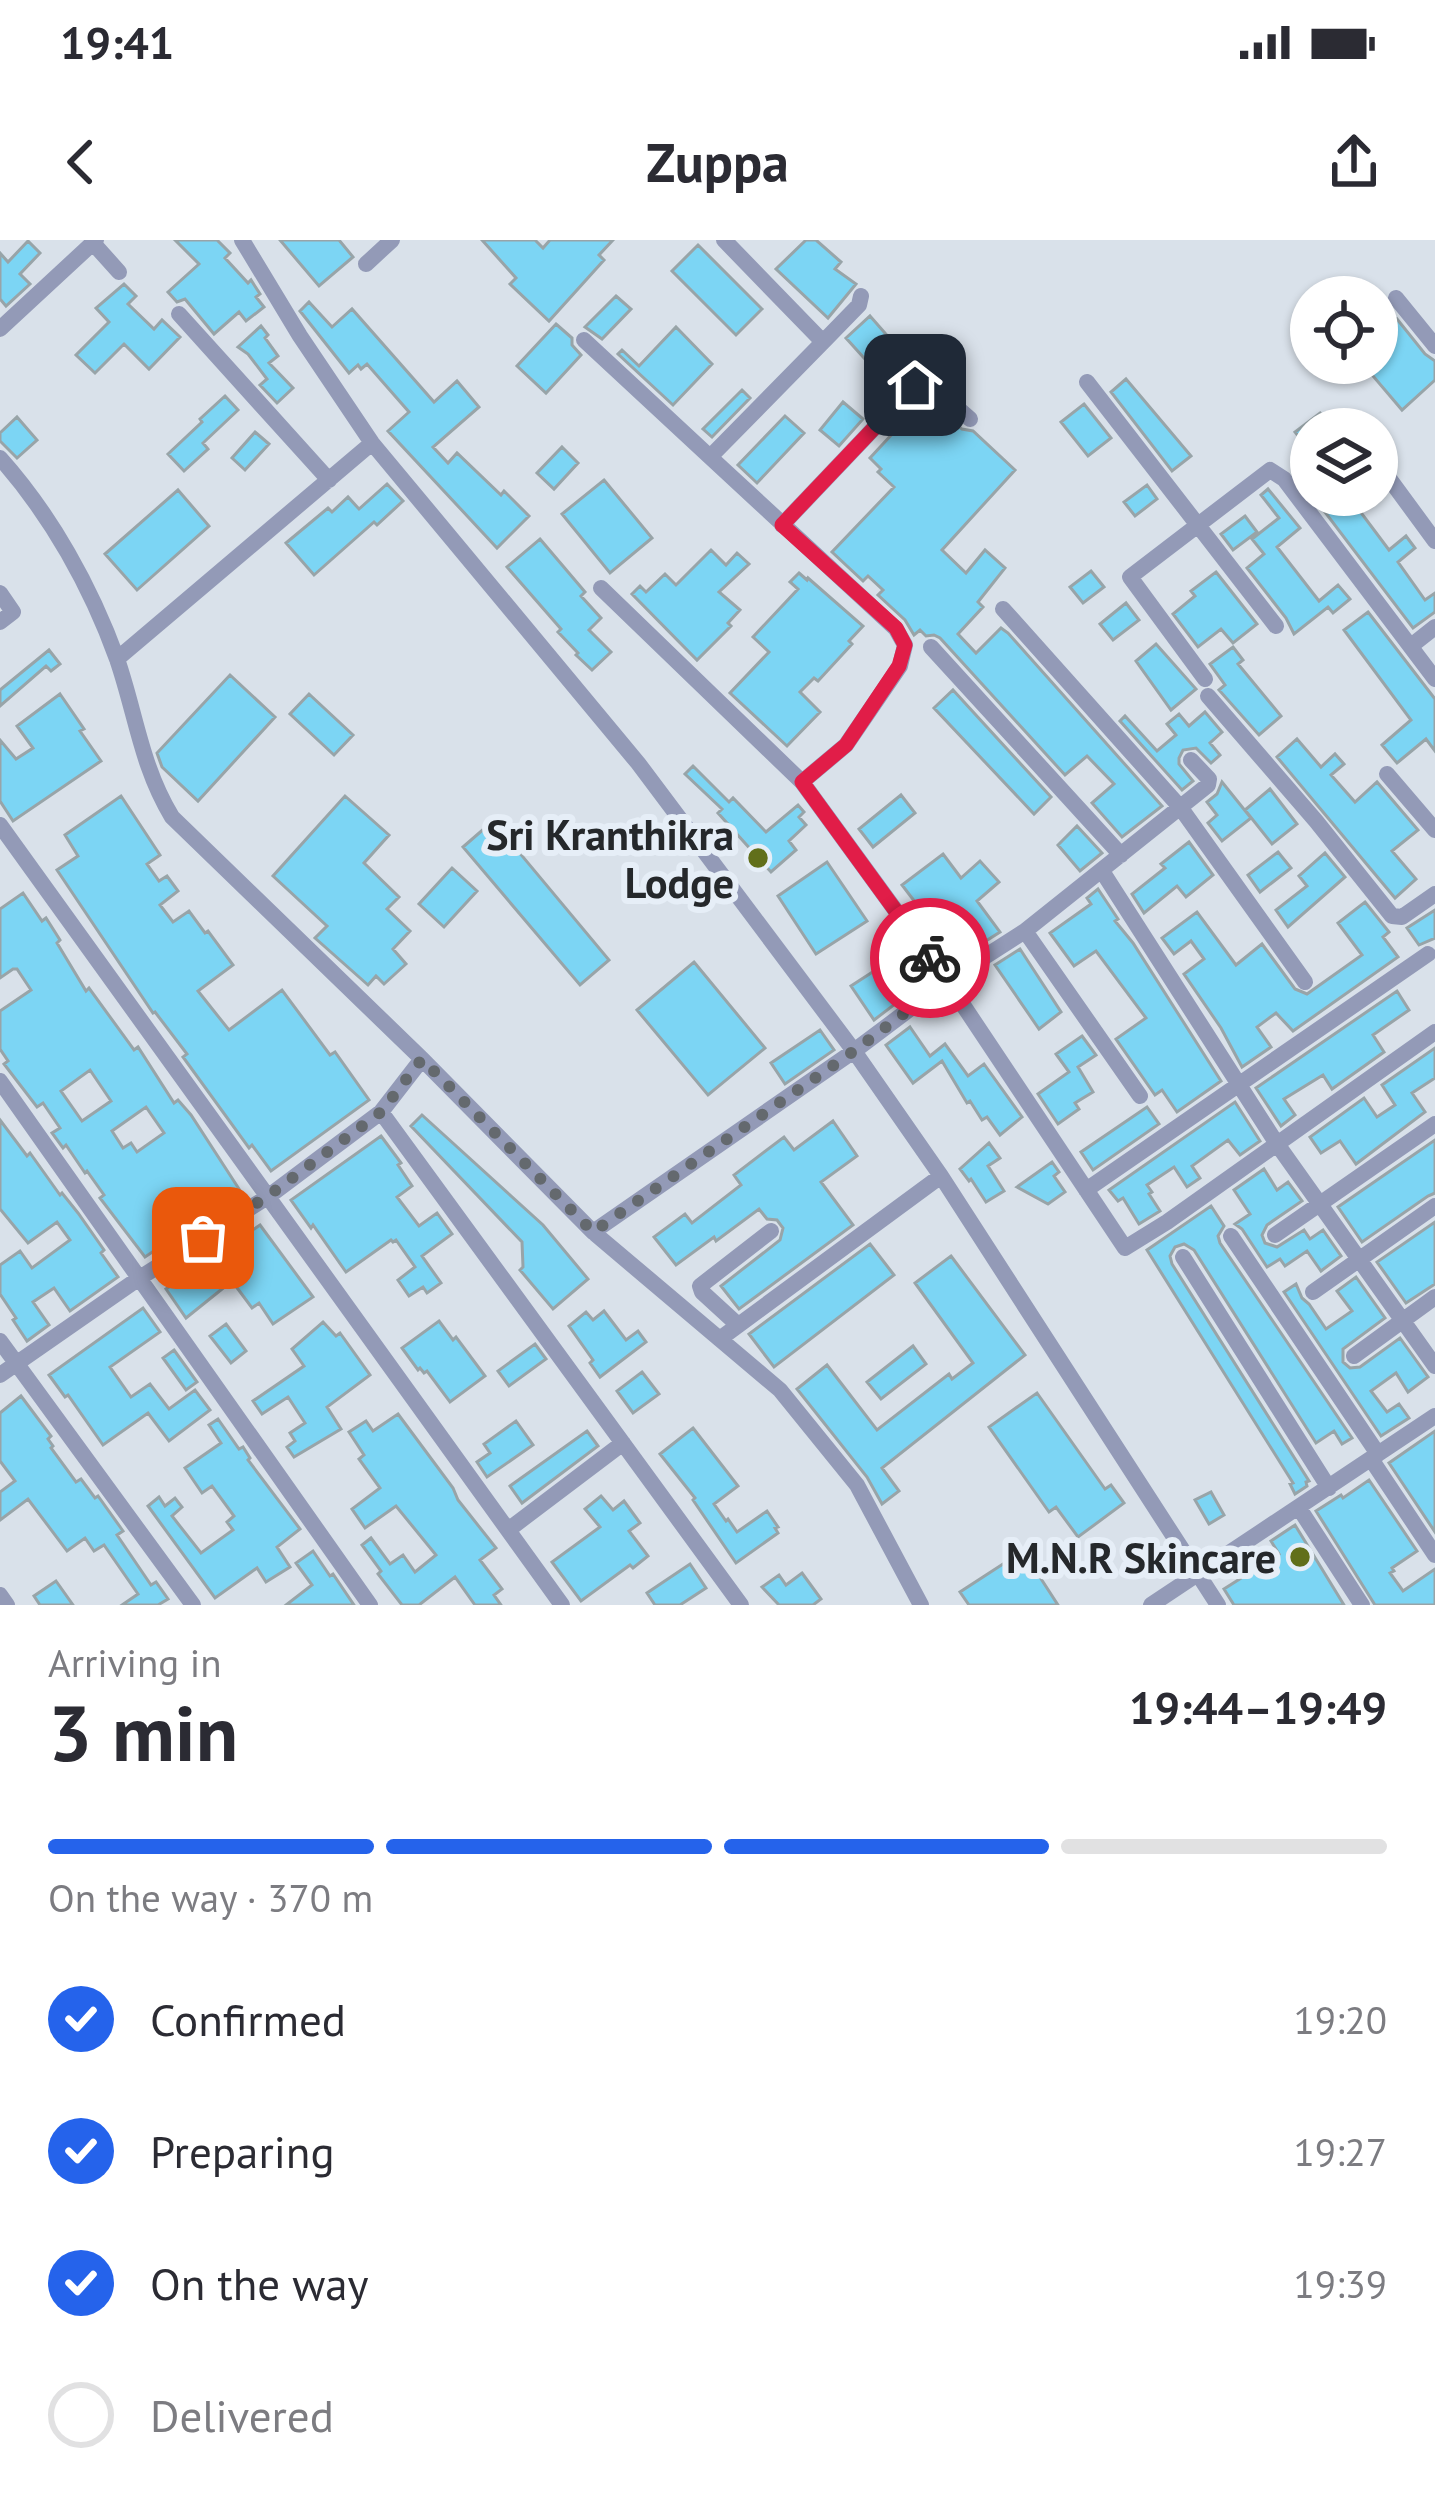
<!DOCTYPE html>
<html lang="en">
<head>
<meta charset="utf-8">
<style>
  body { margin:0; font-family:"PT Sans",sans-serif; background:#f7f7f7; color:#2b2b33; height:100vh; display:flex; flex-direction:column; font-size:45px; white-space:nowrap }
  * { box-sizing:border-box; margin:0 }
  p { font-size:39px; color:#7c7c81 }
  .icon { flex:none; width:66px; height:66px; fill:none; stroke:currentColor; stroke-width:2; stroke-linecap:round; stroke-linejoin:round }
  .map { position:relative; height:1365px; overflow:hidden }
  .side { display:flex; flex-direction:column; background:#fff; flex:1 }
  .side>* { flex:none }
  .tools { position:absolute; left:1290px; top:36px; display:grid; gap:24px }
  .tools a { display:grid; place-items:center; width:108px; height:108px; border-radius:50%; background:#fff; box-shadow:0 3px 9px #0004; font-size:60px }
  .pin { position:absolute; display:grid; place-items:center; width:102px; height:102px; color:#fff; margin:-51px; border-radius:24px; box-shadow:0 6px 18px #0006 }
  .courier { position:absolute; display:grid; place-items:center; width:120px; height:120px; margin:-60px; border:9px solid #e11d48; border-radius:50%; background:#fff; color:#222; box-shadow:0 3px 15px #0007 }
  .headline em { font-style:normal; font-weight:700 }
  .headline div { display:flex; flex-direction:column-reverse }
  .headline { display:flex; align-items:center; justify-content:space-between; height:204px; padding:0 48px }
  h1 { font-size:78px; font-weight:700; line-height:90px }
  .bar { display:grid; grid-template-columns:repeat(4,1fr); gap:18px 12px; align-content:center; height:144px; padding:0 48px }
  .bar i { height:15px; border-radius:9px; background:#e1e1e2 }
  .bar .active { background:#2563eb }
  .bar p { grid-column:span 4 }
  ol { padding:0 48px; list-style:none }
  li { display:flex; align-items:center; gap:36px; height:132px }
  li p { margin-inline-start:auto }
  li .icon { padding:12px; border-radius:50%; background:#2563eb; color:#fff; stroke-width:4 }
  li:last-child { color:#7c7c81 }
  li i { width:66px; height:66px; border:6px solid #e1e1e2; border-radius:50% }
  .status { display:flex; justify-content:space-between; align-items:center; height:84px; padding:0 60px; background:#fff; direction:ltr }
  .status svg { height:33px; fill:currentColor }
  header { display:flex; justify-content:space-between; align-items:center; height:156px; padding:0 48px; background:#fff; font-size:54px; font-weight:700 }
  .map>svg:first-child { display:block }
  .building { fill:#7cd5f4; stroke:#98a4a8; stroke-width:3; fill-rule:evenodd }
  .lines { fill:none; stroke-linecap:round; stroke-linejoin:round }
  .minor { stroke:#939ab7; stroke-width:16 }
  .done { stroke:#64696e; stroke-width:12; stroke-dasharray:0 21.6 }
  .route { stroke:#e11d48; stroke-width:15 }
  .poi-dot { fill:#616f1a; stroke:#e6eef7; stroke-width:4.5 }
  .labels { text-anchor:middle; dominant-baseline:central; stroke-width:12; stroke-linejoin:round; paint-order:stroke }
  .poi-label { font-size:42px; font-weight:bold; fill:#25282b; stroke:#e6eef7; text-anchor:end }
</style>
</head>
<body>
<div class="status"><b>19:41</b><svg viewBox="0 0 49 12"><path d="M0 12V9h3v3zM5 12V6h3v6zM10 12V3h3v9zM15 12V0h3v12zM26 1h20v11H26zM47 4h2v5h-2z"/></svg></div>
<header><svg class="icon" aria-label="back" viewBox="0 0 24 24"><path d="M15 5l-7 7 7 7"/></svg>Zuppa<svg class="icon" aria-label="share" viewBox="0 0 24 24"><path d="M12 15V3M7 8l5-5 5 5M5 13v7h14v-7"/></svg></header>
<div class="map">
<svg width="1435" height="1365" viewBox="0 0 1435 1365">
  <rect width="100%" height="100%" fill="#d9e1ea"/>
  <!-- building -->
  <path class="building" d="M175,0H217L230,13L225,18L248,43L251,40L260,54L256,57L264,67L246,81L239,72L214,94L185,59L177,62L168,52L199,24Z
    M280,0H339L353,17L319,46Z
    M482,0H535L543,8L550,0H613L599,15L604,20L549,81L510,44L516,38Z
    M806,0H816L841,22L835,29L856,44L828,78L776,29Z
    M28,1L40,13L20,34L30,44L6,66L0,59V13L8,22Z
    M698,5L762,69L736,95L672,31Z
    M124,44L136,56L128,64L154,89L162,80L180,97L149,129L124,104L95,133L76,115L109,82L96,68Z
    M616,56L631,69L602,99L585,87Z
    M309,62L332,87L352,69L434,162L457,141L479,167L433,207L448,223L457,213L501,255L504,251L529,276L497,308L388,191L409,172L367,124L361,129L358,125L349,133L300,71Z
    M870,76L906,117L882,138L846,98Z
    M1397,79L1425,114L1435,121V140L1402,170L1368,130L1361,136L1351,123H1377V96Z
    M556,84L572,98V105L581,115L546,153L517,126Z
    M261,86L268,95L265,98L278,116L269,123L293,148L277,163L260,145L267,139L248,114L238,107Z
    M676,87L712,124L673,165L618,114L622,110L639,126Z
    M1126,139L1191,216L1172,231L1111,152Z
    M742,150L750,158L712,197L703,189Z
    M225,156L238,170L203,203L208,209L184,231L168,214L202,182L200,179Z
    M843,162L863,179L839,206L820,190Z
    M1084,164L1111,198L1088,216L1061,182Z
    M936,166L962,189L973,191L1015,230L942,310L966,333L985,310L1005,328L978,362L983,367L958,394L976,413L1001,388L1008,393L1162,566L1122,597L1092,563L1114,544L1087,516L1065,535L940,398L934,395L926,396L920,390L914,395L905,380L878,355L883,350L868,336L863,341L832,312L894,247L878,232L881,229L870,218L894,192L891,189L906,173L919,184Z
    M1320,173L1332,189H1311V212L1295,192Z
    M785,176L804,193L757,243L738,225Z
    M17,177L37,200L17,218L0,201V193Z
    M255,192L269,204L245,230L232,218Z
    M562,207L578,223L554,249L537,233Z
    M604,240L652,298L610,333L562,274Z
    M387,244L403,261L377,285L374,282L314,335L286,303L328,268L332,272L348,257L359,269Z
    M1147,245L1157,259L1135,276L1124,262Z
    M1268,249L1300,288L1277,307L1319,361L1338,345L1350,359L1333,373L1328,367L1294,394L1286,378L1247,328L1264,314L1252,299L1279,278L1261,255Z
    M178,250L209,286L137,350L105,314Z
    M1312,255H1378L1359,270L1389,310L1406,296L1415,308L1398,322L1425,360L1435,353V372L1413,388Z
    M1245,276L1257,292L1233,310L1221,294Z
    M540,299L585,352L581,356L601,378L589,390L611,412L592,430L576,415L578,413L558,392L561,389L507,327Z
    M711,310L726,325L737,313L749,324L719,352L740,370L728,383L731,386L697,420L632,354L640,346L646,352L665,334L676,345Z
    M1091,331L1104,347L1083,363L1070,347Z
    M1216,332L1257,384L1233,403L1221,389L1198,407L1173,374L1195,356L1191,351Z
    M799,333L807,340L808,338L863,386L849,401L852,404L818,441L814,438L800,452L820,472L787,506L730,453L769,412L753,397L798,349L790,342Z
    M1126,363L1139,380L1113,400L1100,384Z
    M1368,372L1435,459V511L1426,499L1397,523L1382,505L1411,480L1344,390Z
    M1156,404L1196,449L1171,470L1136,421Z
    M1233,407L1243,420L1238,424L1281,476L1259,495L1219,450L1225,445L1210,424Z
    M49,410L60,424L51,431L46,426L0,466V450Z
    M230,435L275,477L198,561L162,527L157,513Z
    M953,450L1051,557L1034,574L934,468Z
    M60,454L84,489L80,491L101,521L13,581L0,561V500L16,519L33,508L17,486Z
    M309,454L353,495L334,515L290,474Z
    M1205,472L1222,492L1210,503L1220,515L1211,523L1196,508L1183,510L1179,518V524L1193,541L1182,550L1120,481L1125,476L1157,511L1176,495L1167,484L1179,474L1189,486Z
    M1297,499L1321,527L1335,514L1344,524L1331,535L1355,562L1377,542L1418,590L1392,611L1416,639L1395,658L1277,517Z
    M693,526L729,562L733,558L766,592L798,565L804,572L799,577L806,585L789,601L796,610L771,632L718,573L722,569L685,534Z
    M1222,542L1251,578L1222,601L1208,583L1217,575L1207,562L1217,554Z
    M1270,549L1297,584L1272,604L1245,570Z
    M901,555L915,573L873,607L859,589Z
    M121,556L160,615L147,624L159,641L167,636L178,651L160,665L173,682L189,671L205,693L208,691L233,725L198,751L229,790L282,750L330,815L335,812L369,860L271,931L252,905L249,908L183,817L187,814L155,772L153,773L57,630L78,616L65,595Z
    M345,556L389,595L364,623L399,657L387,669L410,691L393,709L406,724L384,744L376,736L368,745L315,698L327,686L273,636Z
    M493,581L609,720L580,745L463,607Z
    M1077,586L1102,613L1080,631L1058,605Z
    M1189,602L1213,635L1186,657L1177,646L1144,673L1132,654L1165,628L1161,624Z
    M1278,612L1291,628L1260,652L1248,635Z
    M1325,613L1345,637L1288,687L1276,670L1307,646L1299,636Z
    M943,614L961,638L980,621L999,642L977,661L1000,692L951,723L919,679L925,675L902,645Z
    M827,622L867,681L816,714L778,656Z
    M452,628L477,651L444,687L419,664Z
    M1098,649L1118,679L1115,681L1133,703L1221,841L1177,872L1162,850L1155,855L1116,799L1146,778L1096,711L1074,726L1050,693L1091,664L1087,658Z
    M23,653L42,681L46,678L60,700L57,703L86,751L89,748L134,810L138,807L174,863L178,860L191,875L241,952L145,1017L100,958L104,955L87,931L85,933L66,905L63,908L52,893L60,888L43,863L37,867L4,824L8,821L0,809V771L31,750L17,729H13L0,738V669ZM90,830L111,861L82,881L61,851ZM146,867L164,893L137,912L131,903L123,908L112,891Z
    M1365,662L1389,692L1383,697L1398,717L1293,791L1276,773L1257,787L1271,807L1242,827L1221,788L1184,734L1204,719L1191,701L1174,714L1162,698L1197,672L1236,725L1262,704L1295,749L1307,754L1362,715L1338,683Z
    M1435,670V698L1419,705L1407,688Z
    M908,709L928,739L874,780L851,746Z
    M1020,709L1061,772L1039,789L995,725Z
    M694,722L765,808L708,855L637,770Z
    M1397,751L1409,770L1373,795L1384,812L1332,849L1323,835L1284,859L1295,875L1281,886L1256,848Z
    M910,787L930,816L945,804L968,836L984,824L1022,877L1000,895L987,877L982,880L970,861L967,863L942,821L913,843L886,805Z
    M820,790L834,810L785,844L771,823Z
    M1082,796L1096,815L1078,827L1093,852L1075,863L1079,869L1058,884L1038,854L1069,832L1056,814Z
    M1435,808V838L1412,853L1425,872L1356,924L1340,901L1321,913L1310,897L1364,858L1377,877L1395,865L1382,845Z
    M1235,862L1260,901L1240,915L1228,900L1192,926L1200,938L1187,947L1174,927L1147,945L1152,952L1149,954L1160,971L1139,984L1123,958L1118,961L1109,950Z
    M1147,867L1159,884L1093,930L1081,912Z
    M422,875L543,985L588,1039L553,1069L520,1030L523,1027L522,1002L411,886Z
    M0,880L27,916L30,913L60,955L62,953L78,973L104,1010L101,1013L118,1037L70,1071L54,1048L33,1062L49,1085L27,1101L13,1080L16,1078L0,1054V1025L20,1011L32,1028L70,1000L57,982L28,1003L0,969Z
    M833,881L857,916L821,942L853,985L739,1069L721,1046L780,1000L783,988L777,980L767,979L759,969L716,1001L714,997L676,1025L654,997L685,974L692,983L741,945L734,935L784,897L794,910Z
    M381,896L401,923L398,925L412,946L397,957L419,986L437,973L452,994L422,1016L441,1043L427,1053L423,1047L409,1056L398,1040L415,1027L396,1000L393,1002L391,1000L346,1032L313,985L311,988L291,960Z
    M1435,900V953L1428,956L1362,1002L1338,967Z
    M989,903L1000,918L988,926L1004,951L986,962L971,939L969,941L960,929Z
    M1052,922L1059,932L1054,936L1065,952L1048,964L1017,947Z
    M1264,929L1277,950L1288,942L1302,961L1267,985L1262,995L1265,1003L1277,1007L1304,990L1310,999L1323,990L1341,1016L1321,1031L1307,1011L1285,1026L1280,1019L1267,1027L1242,989L1235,984L1250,974L1234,950Z
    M1211,966L1224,986L1218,996L1220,1003L1352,1198L1342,1204L1334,1191L1316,1203L1194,1010L1184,1004L1175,1007L1170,1016L1172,1024L1309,1241L1306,1242L1307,1246L1295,1254L1290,1244L1293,1243L1147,1010Z
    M1435,982V1044L1406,1063L1377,1022Z
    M260,985L313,1057L273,1084L259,1063L252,1068L232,1041L186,1078L166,1049Z
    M870,1004L894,1035L774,1127L749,1094Z
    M951,1016L1025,1115L882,1228L899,1251L882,1264L867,1237L797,1149L827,1125L877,1190L949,1134L952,1139L973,1123L915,1043Z
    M1356,1037L1385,1078L1343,1109V1122L1350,1128L1360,1127L1400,1098L1428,1137L1408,1152L1396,1133L1371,1151L1387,1172L1399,1164L1409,1178L1381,1196L1284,1052L1296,1044L1302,1058L1309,1064L1326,1089L1352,1071L1337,1051Z
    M143,1068L160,1092L110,1127L131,1157L150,1144L169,1169L195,1150L210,1170L169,1201L148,1173L103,1205L68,1155L65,1157L49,1135Z
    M604,1071L626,1100L638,1091L646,1102L600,1137L590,1123L593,1120L569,1086L586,1072L593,1080Z
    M439,1081L453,1100L456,1097L485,1136L450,1162L427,1131L424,1133L420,1128L418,1130L402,1108Z
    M323,1082L336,1096L340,1093L370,1135L327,1167L341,1189L294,1217L287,1207L295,1201L290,1193L305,1183L288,1157L262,1174L253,1161L304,1126L292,1109Z
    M226,1084L246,1111L231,1123L210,1096Z
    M535,1104L546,1119L509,1146L498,1131Z
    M913,1106L926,1124L881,1159L867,1142Z
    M174,1110L197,1142L186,1150L163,1118Z
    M642,1132L659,1154L633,1173L617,1151Z
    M1037,1153L1105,1249L1111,1245L1124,1263L1078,1297L1056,1267L1049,1272L989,1187Z
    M21,1156L51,1196L48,1199L53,1206L51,1208L76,1242L81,1239L95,1258L98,1256L123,1291L117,1295L151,1345L156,1342L168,1359L158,1365H122L138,1354L104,1305L94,1311L85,1298L67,1311L28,1259L0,1280V1252L15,1241L0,1221V1173Z
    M398,1174L453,1248L458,1260L496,1308L480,1320L502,1349L494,1355L501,1365H475L455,1337L419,1365H402L378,1334L381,1331L362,1305L371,1298L390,1324L403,1315L415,1332L436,1315L396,1266L365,1288L352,1269L380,1248L359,1219L364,1215L349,1192L366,1181L373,1191Z
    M218,1179L239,1209L243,1207L250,1218L248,1220L300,1289L277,1307L290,1327L266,1342L257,1328L215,1358L148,1266L159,1257L165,1266L175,1258L182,1267L172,1276L201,1313L233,1290L227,1282L234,1276L212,1246L202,1253L185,1228L221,1203L209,1185Z
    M516,1181L533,1205L487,1237L477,1222L490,1213L484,1204Z
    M693,1188L738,1246L714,1264L726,1281L728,1279L737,1292L767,1271L778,1287L775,1288L778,1293L736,1323L693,1260L695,1258L660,1214Z
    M587,1191L598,1206L522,1263L510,1246Z
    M1435,1191V1292L1389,1223Z
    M1369,1240L1417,1311L1392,1328L1394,1331L1390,1333L1403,1351L1435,1329V1365H1375L1316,1271L1341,1255L1343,1258Z
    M1211,1252L1224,1275L1209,1284L1195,1260Z
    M601,1256L613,1270L624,1261L640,1283L629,1291L648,1316L633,1328L630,1325L581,1361L552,1322L600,1287L585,1269Z
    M1295,1285L1344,1365H1234L1224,1349L1279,1314L1271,1301Z
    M313,1311L330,1336L333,1334L354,1365H286L312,1345L296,1323Z
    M1023,1311L1058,1365H969L960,1352Z
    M690,1324L706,1348L680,1365H655L647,1353Z
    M802,1333L821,1359L813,1365H779L762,1347L779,1335L786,1345Z
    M56,1341L73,1365H40L34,1356Z"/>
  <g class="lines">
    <!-- minor -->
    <path class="minor" d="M242,0L300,96L372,203L638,523L854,811L941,936L1218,1365
      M724,0L823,102L710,217L896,389L905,405L900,426L846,505L802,542
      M93,3L119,32
      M366,24L392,0
      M1396,58L1435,106
      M179,74L329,240
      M0,89L96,0
      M584,100L710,217
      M823,102L859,65L861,56
      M1087,142L1276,386
      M1344,177L1352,189
      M0,218C51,275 91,347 117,419C136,474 141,526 172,577L422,819L593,992L780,1150L857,1245L921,1365
      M1377,222L1435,301
      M782,285L915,145L930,144L970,179
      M601,348L802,542L947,741L1125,1008L1167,982L1277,904L1102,631
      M0,353L13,372L0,382
      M1003,369L1180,567L1305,742
      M1411,406L1435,387
      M931,407L1121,615
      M117,419L372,203
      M1205,439L1130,337L1270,230L1284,239L1435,439
      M1208,456L1316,581L1392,676L1402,677L1435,654
      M1387,534L1435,590
      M0,585L562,1365
      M1025,691L1140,856
      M1435,792L1277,904L1435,1126
      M0,841L370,1365
      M381,872L741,1365
      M1086,950L1428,714
      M593,992L854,811L947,741L1025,691L1208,545L1209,539L1191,520
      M1275,995L1435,884
      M1231,996L1378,1214
      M1183,1017L1329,1248
      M1313,1052L1435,966
      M738,1085L702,1052L700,1046L771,991
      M721,1098L941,936
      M0,1101L193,1365
      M1354,1116L1435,1057
      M0,1135L138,1039L269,956L381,872L422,819
      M1371,1219L1435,1315
      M1299,1268L1362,1365
      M508,1290L623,1203
      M0,1355L7,1365
      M1151,1365L1435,1176"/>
  </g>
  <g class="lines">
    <!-- done -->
    <path class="done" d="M203,998L268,956L381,872L422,819L593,992L854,811L947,741L930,718"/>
    <!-- route -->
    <path class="route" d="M915,145L782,285L896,388L905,405L899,426L846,505L802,542L930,718"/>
  </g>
  <!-- markers -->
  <g class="poi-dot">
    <circle cx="758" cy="618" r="12"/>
    <circle cx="1300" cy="1317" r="12"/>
  </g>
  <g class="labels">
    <!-- poi labels -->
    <g class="poi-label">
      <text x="734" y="594">Sri Kranthikra<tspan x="734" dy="48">Lodge</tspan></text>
      <text x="1276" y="1317">M.N.R Skincare</text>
    </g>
  </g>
</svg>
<div class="tools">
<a><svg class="icon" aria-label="locate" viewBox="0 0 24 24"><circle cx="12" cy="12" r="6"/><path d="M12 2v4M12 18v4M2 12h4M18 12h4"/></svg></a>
<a><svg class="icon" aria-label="layers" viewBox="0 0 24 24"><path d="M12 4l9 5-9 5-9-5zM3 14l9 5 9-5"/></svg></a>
</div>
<div class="pin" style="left:203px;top:998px;background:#ea580c"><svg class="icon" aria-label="bag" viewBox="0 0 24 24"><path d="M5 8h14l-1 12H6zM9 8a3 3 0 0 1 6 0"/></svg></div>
<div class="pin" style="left:915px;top:145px;background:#1f2937"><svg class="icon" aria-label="home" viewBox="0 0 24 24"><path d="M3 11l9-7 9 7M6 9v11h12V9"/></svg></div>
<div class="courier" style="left:930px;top:718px"><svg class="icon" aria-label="bike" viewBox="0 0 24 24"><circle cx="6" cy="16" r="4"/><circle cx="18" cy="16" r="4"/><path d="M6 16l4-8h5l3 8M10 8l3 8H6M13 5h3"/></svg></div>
</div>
<section class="side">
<div class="headline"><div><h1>3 min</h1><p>Arriving in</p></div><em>19:44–19:49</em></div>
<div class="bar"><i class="active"></i><i class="active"></i><i class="active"></i><i></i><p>On the way · 370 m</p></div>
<ol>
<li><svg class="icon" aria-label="check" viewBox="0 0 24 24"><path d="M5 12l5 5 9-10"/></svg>Confirmed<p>19:20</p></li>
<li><svg class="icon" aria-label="check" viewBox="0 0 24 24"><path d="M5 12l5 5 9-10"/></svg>Preparing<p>19:27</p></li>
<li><svg class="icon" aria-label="check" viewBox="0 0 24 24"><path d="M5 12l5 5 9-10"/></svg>On the way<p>19:39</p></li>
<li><i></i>Delivered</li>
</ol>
</section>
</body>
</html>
